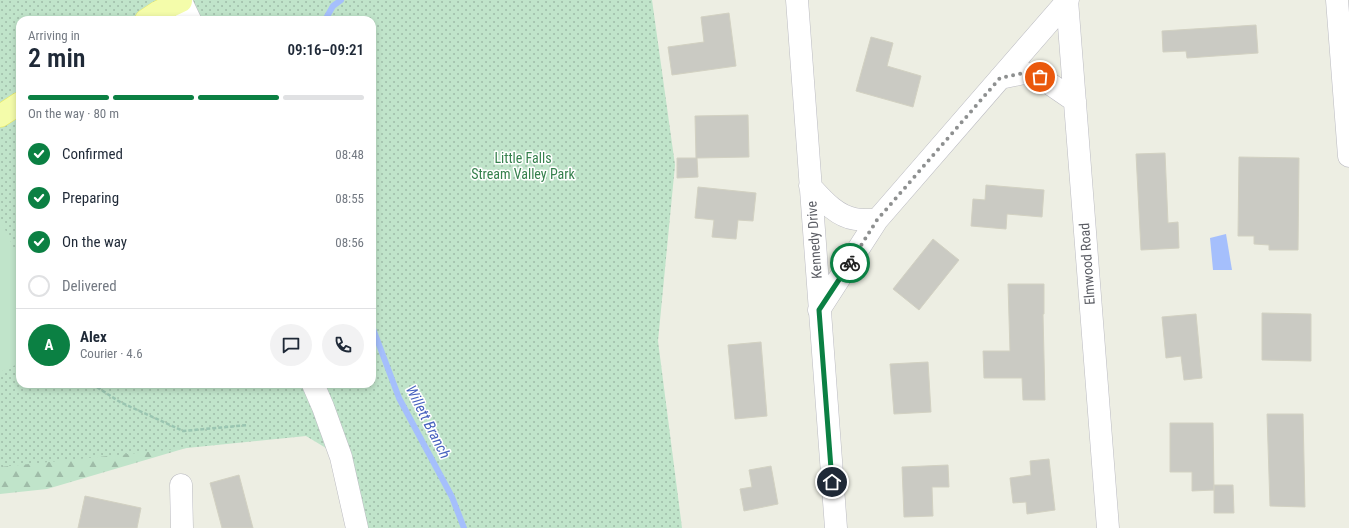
<!DOCTYPE html>
<html lang="en">
<head>
<meta charset="utf-8">
<style>
  body { margin:0; font-family:"Roboto Condensed",sans-serif; background:#f2f2f3; color:#1f2937; height:100vh; display:flex; flex-direction:column; font-size:15px; white-space:nowrap }
  * { box-sizing:border-box; margin:0 }
  p { font-size:13px; color:#747a83 }
  .icon { flex:none; width:22px; height:22px; fill:none; stroke:currentColor; stroke-width:2; stroke-linecap:round; stroke-linejoin:round }
  .map { position:relative; flex:1; overflow:hidden }
  .details { position:absolute; left:16px; top:16px; width:360px; height:372px; display:flex; flex-direction:column; background:#fff; border-radius:12px; box-shadow:0 2px 6px #0003 }
  .details>* { flex:none }
  .pin { position:absolute; display:grid; place-items:center; width:34px; height:34px; color:#fff; margin:-17px; border:2px solid #fff; border-radius:50%; box-shadow:0 1px 4px #0007 }
  .courier { position:absolute; display:grid; place-items:center; width:40px; height:40px; margin:-20px; border:3px solid #0b8043; border-radius:50%; background:#fff; color:#222; box-shadow:0 1px 5px #0007 }
  .head em { font-style:normal; font-weight:600 }
  .head div { display:flex; flex-direction:column-reverse }
  .head { display:flex; align-items:center; justify-content:space-between; height:68px; padding:0 12px }
  h1 { font-size:26px; font-weight:600; line-height:30px }
  .bar { display:grid; grid-template-columns:repeat(4,1fr); gap:6px 4px; align-content:center; height:48px; padding:0 12px }
  .bar i { height:5px; border-radius:3px; background:#e0e1e3 }
  .bar .on { background:#0b8043 }
  .bar p { grid-column:span 4 }
  .line { display:flex; align-items:center; gap:10px; padding:0 12px; border-top:1px solid #e0e1e3 }
  .line div { flex:1 }
  .round { display:grid; place-items:center; flex:none; width:42px; height:42px; border-radius:21px; background:#f2f2f3 }
  ol { padding:0 12px; list-style:none }
  li { display:flex; align-items:center; gap:12px; height:44px }
  li p { margin-inline-start:auto }
  li .icon { padding:4px; border-radius:50%; background:#0b8043; color:#fff; stroke-width:4 }
  li:last-child { color:#747a83 }
  li i { width:22px; height:22px; border:2px solid #e0e1e3; border-radius:50% }
  .map>svg:first-child { display:block }
  .forest { fill:url(#forest-firs) }
  .park { fill:url(#park-dots); fill-rule:evenodd }
  .pitch { fill:#c0e4ca }
  .water { fill:#a5bffc }
  .lines { fill:none; stroke-linecap:round; stroke-linejoin:round }
  .stream { stroke:#a5bffc; stroke-width:6 }
  .building { fill:#cacac3; stroke:#d2d1c2 }
  .minor-casing { stroke:#bbbbc2; stroke-width:23 }
  .major-casing { stroke:#ecea5e; stroke-width:23 }
  .path { stroke:#9ac5b1; stroke-width:2.5; stroke-dasharray:4 2; stroke-linecap:butt }
  .minor { stroke:#fff; stroke-width:22 }
  .major { stroke:#f4fcaa; stroke-width:22 }
  .done { stroke:#8e9090; stroke-width:4; stroke-dasharray:0 7.2 }
  .route { stroke:#0b8043; stroke-width:5 }
  .labels { text-anchor:middle; dominant-baseline:central; stroke-width:3; stroke-linejoin:round; paint-order:stroke }
  .park-label { font-size:14px; fill:#36804d; stroke:#fff }
  .street-label { font-size:14px; fill:#5b5d64; stroke:#fff }
  .water-label { font-size:15px; font-style:italic; fill:#4862bf; stroke:#fff }
</style>
</head>
<body>
<div class="map">
<svg width="1349" height="528" viewBox="0 0 1349 528">
  <defs>
    <pattern id="forest-firs" width="22" height="20" patternUnits="userSpaceOnUse"><rect width="22" height="20" fill="#c0e4ca"/><path d="M5 1l3.5 6h-7zM16 11l3.5 6h-7z" fill="#9fbca8"/></pattern>
    <pattern id="park-dots" width="8" height="8" patternUnits="userSpaceOnUse"><rect width="8" height="8" fill="#c0e4ca"/><path d="M2 2h.1M6 6h.1" fill="none" stroke="#9fbca8" stroke-width="1.8" stroke-linecap="round"/></pattern>
  </defs>
  <rect width="100%" height="100%" fill="#edeee3"/>
  <!-- forest -->
  <path class="forest" d="M0,430L220,438L47,489L0,494Z"/>
  <!-- park -->
  <path class="park" d="M0,0H652L675,165L658,341L682,528H354L341,457L306,436L0,467ZM20,20H372V384H20Z"/>
  <!-- pitch -->
  <path class="pitch" d="M0,219L20,261V363L0,372Z"/>
  <!-- water -->
  <path class="water" d="M1226,234L1232,270H1213L1210,238Z"/>
  <g class="lines">
    <!-- stream -->
    <path class="stream" d="M325,20L333,6L341,0
      M372,326L399,398L452,497L464,528"/>
  </g>
  <!-- building -->
  <path class="building" d="M729,13L736,66L672,75L668,47L704,42L701,17Z
    M1256,25L1258,53L1187,58L1186,51L1163,52L1162,31Z
    M871,37L893,43L887,66L921,76L913,107L856,91Z
    M748,115L749,157L697,158L698,177L677,178V158H696L695,116Z
    M1165,153L1168,223L1178,222L1179,248L1141,250L1136,154Z
    M1239,157L1299,158L1298,250H1269V245L1254,244V236H1238Z
    M986,185L1044,190L1042,217L1007,214L1006,229L971,226L973,199L985,200Z
    M698,187L756,193L753,221L738,220L736,239L712,237L714,220L695,218Z
    M933,239L959,260L919,310L893,289Z
    M1008,284H1044V314H1043L1045,400H1023L1022,378H984L983,351H1010Z
    M1262,313L1311,314V361L1262,360Z
    M1196,314L1202,378L1184,380L1181,356L1166,358L1162,317Z
    M761,342L767,416L735,419L728,345Z
    M928,362L931,412L894,414L890,364Z
    M1267,414H1303L1305,507L1270,506Z
    M1170,423H1213L1214,490L1192,491V472H1170Z
    M1049,459L1055,510L1027,514L1026,502L1013,503L1010,478L1031,475L1030,461Z
    M948,465L949,487H932L933,516L904,517L902,467Z
    M771,466L778,504L744,511L740,489L752,487L749,470Z
    M239,475L253,528H222L210,483Z
    M1214,485H1233L1234,513H1214Z
    M85,496L141,508L137,528H78Z"/>
  <g class="lines">
    <!-- minor casing -->
    <g class="minor-casing">
      <path id="minor" d="M797,0L836,528
        M1067,0L1108,528
        M1337,0L1349,156
        M181,1L190,20
        M1000,78L1024,73L1040,77L1075,101
        M810,186C822,199 836,216 855,219C862,220 870,220 877,220
        M819,310L877,220L1068,0
        M313,384L323,407L341,457L357,528
        M181,485L182,528"/>
    </g>
    <!-- major casing -->
    <g class="major-casing">
      <path id="major" d="M146,20L158,12L181,1L180,0
        M0,116L20,103"/>
    </g>
    <!-- path -->
    <path class="path" d="M92,384L120,402L183,431L248,425"/>
    <!-- minor -->
    <use href="#minor" class="minor"/>
    <!-- major -->
    <use href="#major" class="major"/>
  </g>
  <g class="lines">
    <!-- done -->
    <path class="done" d="M850,263L877,220L1000,78L1024,73L1040,77"/>
    <!-- route -->
    <path class="route" d="M832,482L819,310L850,263"/>
  </g>
  <g class="labels">
    <!-- park labels -->
    <g class="park-label">
      <text x="523" y="158">Little Falls<tspan x="523" dy="16">Stream Valley Park</tspan></text>
    </g>
    <!-- street labels -->
    <g class="street-label">
      <text transform="translate(814 240) rotate(-94)">Kennedy Drive</text>
      <text transform="translate(1087 264) rotate(-94)">Elmwood Road</text>
    </g>
    <!-- water labels -->
    <g class="water-label">
      <text transform="translate(428 422) rotate(63)">Willett Branch</text>
    </g>
  </g>
</svg>
<div class="pin" style="left:1040px;top:77px;background:#ea580c"><svg class="icon" aria-label="bag" viewBox="0 0 24 24"><path d="M5 8h14l-1 12H6zM9 8a3 3 0 0 1 6 0"/></svg></div>
<div class="pin" style="left:832px;top:482px;background:#1f2937"><svg class="icon" aria-label="home" viewBox="0 0 24 24"><path d="M3 11l9-7 9 7M6 9v11h12V9"/></svg></div>
<div class="courier" style="left:850px;top:263px"><svg class="icon" aria-label="bike" viewBox="0 0 24 24"><circle cx="6" cy="16" r="4"/><circle cx="18" cy="16" r="4"/><path d="M6 16l4-8h5l3 8M10 8l3 8H6M13 5h3"/></svg></div>
<section class="details">
<div class="head"><div><h1>2 min</h1><p>Arriving in</p></div><em>09:16–09:21</em></div>
<div class="bar"><i class="on"></i><i class="on"></i><i class="on"></i><i></i><p>On the way · 80 m</p></div>
<ol>
<li><svg class="icon" aria-label="check" viewBox="0 0 24 24"><path d="M5 12l5 5 9-10"/></svg>Confirmed<p>08:48</p></li>
<li><svg class="icon" aria-label="check" viewBox="0 0 24 24"><path d="M5 12l5 5 9-10"/></svg>Preparing<p>08:55</p></li>
<li><svg class="icon" aria-label="check" viewBox="0 0 24 24"><path d="M5 12l5 5 9-10"/></svg>On the way<p>08:56</p></li>
<li><i></i>Delivered</li>
</ol>
<div class="line" style="height:72px"><b class="round" style="background:#0b8043;color:#fff">A</b><div><b>Alex</b><p>Courier · 4.6</p></div><a class="round"><svg class="icon" aria-label="chat" viewBox="0 0 24 24"><path d="M4 5h16v11H9l-5 4z"/></svg></a><a class="round"><svg class="icon" aria-label="phone" viewBox="0 0 24 24"><path d="M5 4h4l2 5-3 2q2 4 5 5l2-3 5 2v4C11 20 4 13 5 4z"/></svg></a></div>
</section>
</div>
</body>
</html>
